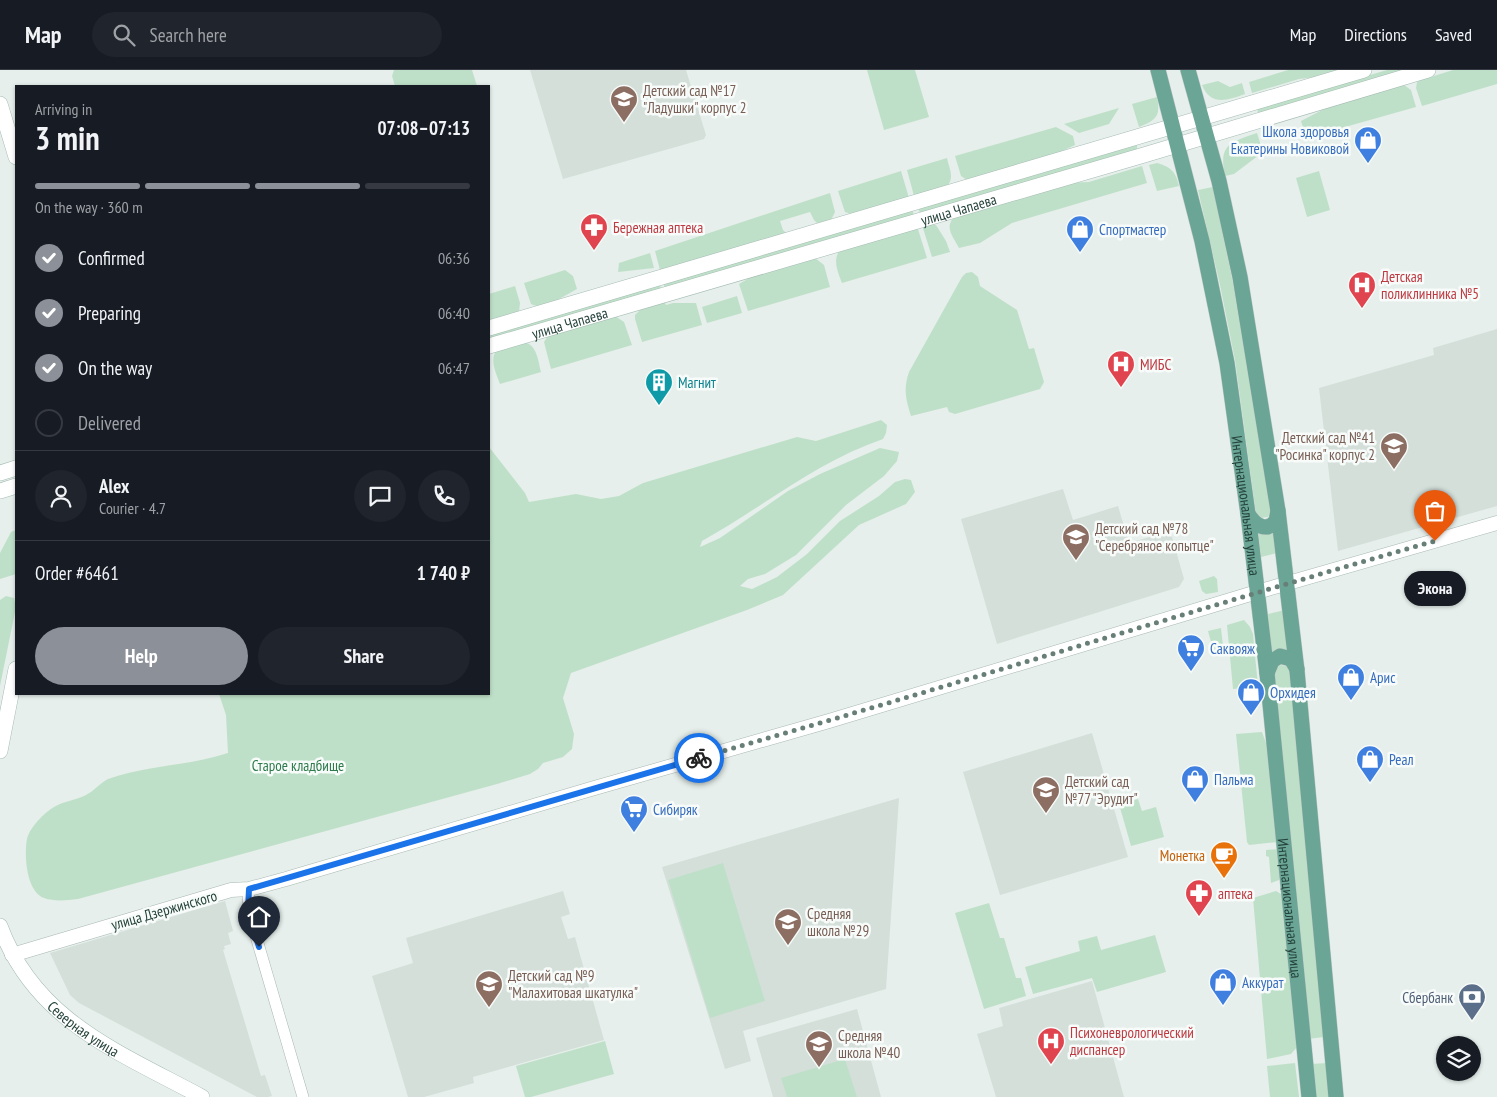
<!DOCTYPE html>
<html lang="en">
<head>
<meta charset="utf-8">
<style>
  body { margin:0; font-family:"PT Sans Narrow",sans-serif; background:#20242c; color:#f1f3f6; height:100vh; display:flex; flex-direction:column; font-size:19px; white-space:nowrap }
  * { box-sizing:border-box; margin:0 }
  p { font-size:16px; color:#9ea1a6 }
  .icon { flex:none; width:28px; height:28px; fill:none; stroke:currentColor; stroke-width:2; stroke-linecap:round; stroke-linejoin:round }
  .map { position:relative; flex:1; overflow:hidden }
  .drawer { position:absolute; left:15px; top:15px; width:475px; height:610px; display:flex; flex-direction:column; background:#171b24; border-radius:0px; box-shadow:0 1px 4px #0004 }
  .drawer>* { flex:none }
  .buttons { position:absolute; left:1436px; top:966px; display:grid; gap:10px }
  .buttons a { display:grid; place-items:center; width:45px; height:45px; border-radius:50%; background:#171b24; box-shadow:0 1px 4px #0004; font-size:25px }
  .pin { position:absolute; display:grid; place-items:center; width:42px; height:42px; color:#fff; margin:-51px -21px; border-radius:50% 50% 50% 0; rotate:-45deg; box-shadow:0 0 5px #0007 }
  .pin .icon { rotate:45deg }
  .courier { position:absolute; display:grid; place-items:center; width:50px; height:50px; margin:-25px; border:4px solid #1a73e8; border-radius:50%; background:#fff; color:#222; box-shadow:0 1px 6px #0007 }
  .bubble { position:absolute; height:35px; border-radius:18px; background:#171b24; box-shadow:0 1px 4px #0004; font-size:16px; font-weight:700; line-height:35px; text-align:center }
  .headline em { font-style:normal; font-weight:700 }
  .headline div { display:flex; flex-direction:column-reverse }
  .headline { display:flex; align-items:center; justify-content:space-between; height:85px; padding:0 20px }
  h1 { font-size:32px; font-weight:700; line-height:38px }
  .bar { display:grid; grid-template-columns:repeat(4,1fr); gap:8px 5px; align-content:center; height:60px; padding:0 20px }
  .bar i { height:6px; border-radius:4px; background:#363941 }
  .bar .selected { background:#8c9099 }
  .bar p { grid-column:span 4 }
  .line { display:flex; align-items:center; gap:12px; padding:0 20px; border-top:1px solid #363941 }
  .line div { flex:1 }
  .round { display:grid; place-items:center; flex:none; width:52px; height:52px; border-radius:26px; background:#20242c }
  ol { padding:0 20px; list-style:none }
  li { display:flex; align-items:center; gap:15px; height:55px }
  li p { margin-inline-start:auto }
  li .icon { padding:5px; border-radius:50%; background:#8c9099; color:#fff; stroke-width:4 }
  li:last-child { color:#9ea1a6 }
  li i { width:28px; height:28px; border:2px solid #363941; border-radius:50% }
  .primary-button { display:flex; gap:10px; margin-top:auto; padding:10px 20px }
  .primary-button a { flex:1; height:58px; border-radius:30px; background:#8c9099; color:#fff; font-size:20px; font-weight:700; line-height:58px; text-align:center }
  .primary-button a+a { background:#20242c; color:#f1f3f6 }
  header { display:flex; align-items:center; gap:30px; box-sizing:border-box; height:70px; padding:0 25px; background:#171b24; border-bottom:1px solid #363941 }
  header strong { font-size:24px }
  nav { display:flex; gap:28px; margin-inline-start:auto; font-size:18px }
  .search { width:350px; height:45px; background:#20242c; display:flex; align-items:center; gap:12px; box-sizing:border-box; padding:0 18px; border-radius:28px; color:#9ea1a6; font-size:19px }
  .map>svg:first-child { display:block }
  .built { fill:#d4dfda }
  .green { fill:#bfe0c8 }
  .lines { fill:none; stroke-linecap:round; stroke-linejoin:round }
  .minor-casing { stroke:#a8b8b2; stroke-width:12 }
  .tertiary-casing { stroke:#a8b8b2; stroke-width:15 }
  .secondary-casing { stroke:#a4bbb3; stroke-width:16 }
  .primary-casing { stroke:#c2cac8; stroke-width:16 }
  .minor { stroke:#fff; stroke-width:11 }
  .tertiary { stroke:#fff; stroke-width:14 }
  .secondary { stroke:#fff; stroke-width:15 }
  .primary { stroke:#6aa596; stroke-width:15 }
  .done { stroke:#687f78; stroke-width:5; stroke-dasharray:0 9 }
  .route { stroke:#1a73e8; stroke-width:6 }
  .labels { text-anchor:middle; dominant-baseline:central; stroke-width:5; stroke-linejoin:round; paint-order:stroke }
  .education-label { font-size:15px; fill:#785e54; stroke:#f7fbf9; text-anchor:start }
  .shop-label { font-size:15px; fill:#366cbe; stroke:#f7fbf9; text-anchor:start }
  .street-label { font-size:15px; fill:#24423a; stroke:#f7fbf9 }
  .health-label { font-size:15px; fill:#be3a42; stroke:#f7fbf9; text-anchor:start }
  .culture-label { font-size:15px; fill:#0d838f; stroke:#f7fbf9; text-anchor:start }
  .park-label { font-size:15px; fill:#2d7a4b; stroke:#f7fbf9 }
  .food-label { font-size:15px; fill:#c56008; stroke:#f7fbf9; text-anchor:end }
  .service-label { font-size:15px; fill:#4e5e75; stroke:#f7fbf9; text-anchor:end }
</style>
</head>
<body>
<header>
<strong>Map</strong>
<div class="search"><svg class="icon" aria-label="search" viewBox="0 0 24 24"><circle cx="10" cy="10" r="6"/><path d="M15 15l6 6"/></svg>Search here</div>
<nav><a>Map</a><a>Directions</a><a>Saved</a></nav>
</header>
<div class="map">
<svg width="1497" height="1027" viewBox="0 0 1497 1027">
  <rect width="100%" height="100%" fill="#e6efeb"/>
  <!-- built -->
  <path class="built" d="M530,0H686L706,65L704,69L563,109Z
    M1497,259V436L1338,481L1319,318L1434,285L1433,278Z
    M1063,419L1073,450L1118,436L1129,473L1163,463L1172,467L1184,509L1179,517L997,574L961,449Z
    M1092,663L1128,787L1000,825L963,702Z
    M899,728L886,919L743,961L751,991L725,999L662,797Z
    M563,821L570,844L561,847L568,869L575,867L604,970L473,1007L474,1013L435,1024L424,1027H408L372,906L413,893L406,868Z
    M225,831L233,861L228,863L231,874L224,876L225,879L223,880L261,1006L265,1005L272,1026L268,1027H257L79,933L70,925L50,883Z
    M1092,911L1124,1027H996L977,964L1003,956L999,938Z
    M857,939L881,1027H773L756,968Z"/>
  <!-- green -->
  <path class="green" d="M394,0H472L477,16H395L392,6Z
    M867,0H915L929,47L884,60Z
    M1288,0H1341L1316,7L1299,9L1252,23L1249,12Z
    M1387,0H1407L1258,43L1257,38Z
    M1453,0H1497V14L1422,36L1416,18L1417,12L1421,10Z
    M1218,11L1230,17L1242,13L1245,24C1228,30 1211,37 1202,15Z
    M1404,15L1411,20L1416,37L1306,68L1301,51L1326,38Z
    M1157,27C1161,47 1156,50 1139,57L1132,34Z
    M1119,38L1109,54L1079,63L1064,54Z
    M1056,57L1073,66L1075,75L1058,83L967,110L961,106L955,86Z
    M1257,63L1263,82L1234,104L1225,106C1218,74 1231,72 1257,63Z
    M1137,74V80L920,143L918,138Z
    M947,88C949,98 955,108 947,116L914,126L907,100Z
    M1157,93C1171,97 1176,102 1179,116L1157,121L1149,95Z
    M1142,96L1147,113L1012,153L980,173L959,178C953,166 943,157 956,145L1065,113L1089,112Z
    M901,101L909,128L851,144L845,142L838,121Z
    M1319,101L1330,140L1307,147L1296,108Z
    M1213,117L1233,213L1271,442L1268,447L1260,448L1256,444L1235,290L1220,215L1198,120Z
    M830,123L835,142L831,150L817,153L814,150L810,142L780,151L783,160L791,168L660,200L655,181Z
    M912,139L914,145L665,218L663,212Z
    M932,154L936,155L946,171L950,182L932,187L922,155Z
    M917,156L927,188L842,213C838,202 832,190 840,180Z
    M650,183L654,198L618,202L619,193Z
    M815,188L824,195L830,217L748,241L739,214L758,203Z
    M565,200L573,206L577,219C565,225 544,241 531,234L524,213Z
    M972,202L978,207L980,216L1017,240L1029,279L1034,278L1044,312L1040,319L955,344L949,342L947,337L911,346C906,330 903,319 909,302L962,207L966,203Z
    M660,213L661,220L489,271V264Z
    M515,216L520,233L519,242L489,252V224Z
    M737,226L742,243L707,253L702,237Z
    M664,231L666,235L673,233H696L702,255L642,272L635,249V245L642,238Z
    M615,246L624,252L632,275L551,299L544,272L549,264Z
    M524,272C537,275 538,290 541,302L500,314C496,303 489,290 497,279Z
    M881,350L887,355L886,363L883,369C816,392 763,437 702,471L700,477L720,468L788,421L820,404L880,378L899,382L897,391L884,406L846,435L796,485L765,504L748,509L740,516L752,519L777,507L807,484L840,451L879,426L895,412L905,409L911,410L915,422L906,434L859,455L783,525L747,540L571,603L563,628L574,664L572,679L563,687L543,693L538,699L530,704L497,714L78,829C67,830 55,832 44,828C26,821 24,785 27,769C30,757 44,743 54,737C64,731 76,730 86,725C94,721 100,713 108,709C147,695 189,696 228,683L226,645L219,624H489V377L525,423L529,432L576,424L601,429L619,426L643,413L797,367L816,371Z
    M16,460V504L0,509V483L11,462Z
    M1274,460L1277,483L1261,487L1258,462L1267,464Z
    M1214,506L1217,509L1218,522L1206,524L1202,521L1199,511Z
    M6,526L14,528L16,537L0,616V530Z
    M1285,540L1289,582L1278,579L1271,582L1268,544Z
    M1244,550L1250,557L1253,564L1258,616L1233,619L1227,555Z
    M1221,558L1224,585L1218,586L1217,582L1213,579L1208,561Z
    M1281,595L1286,596L1291,601L1324,967L1308,969L1274,604L1277,597Z
    M1262,662L1271,687L1278,772L1249,775L1247,772L1236,664Z
    M1138,729L1142,741L1156,737L1164,767L1131,776L1119,734Z
    M1279,779L1281,807L1279,810L1271,813L1269,787L1266,786V780Z
    M723,793L765,931L710,948L668,810Z
    M1276,821L1281,824L1283,828L1297,977L1291,984L1267,989L1253,828Z
    M989,833L1000,868H1004L1016,908H1021L1026,926L984,939L955,843Z
    M1155,865L1166,902L1097,922L1092,908L1033,924L1025,897L1080,881L1078,871L1097,866L1101,880Z
    M605,971L614,1004L531,1027H525L516,996Z
    M845,989L857,1027H787L781,1008Z
    M1295,993L1299,1027H1270L1267,996Z
    M1327,993L1330,1027H1315L1311,994Z"/>
  <g class="lines">
    <!-- minor casing -->
    <g class="minor-casing">
      <path id="minor" d="M249,819L248,839L303,1027"/>
    </g>
    <!-- tertiary casing -->
    <g class="tertiary-casing">
      <path id="tertiary" d="M12,885L231,820L249,819L286,809L591,719L829,651L1257,522L1497,453"/>
    </g>
    <!-- secondary casing -->
    <g class="secondary-casing">
      <g id="secondary">
        <path d="M0,34L16,87"/>
        <path d="M489,258L1364,0"/>
        <path id="s1" d="M489,276L1144,85L1428,0"/>
        <path d="M0,403L16,398"/>
        <path d="M0,421L16,416"/>
        <path d="M0,681L16,599"/>
        <path id="s2" d="M0,856C35,951 119,982 202,1027"/>
      </g>
    </g>
    <!-- primary casing -->
    <g class="primary-casing">
      <g id="primary">
        <path id="s3" d="M1158,0L1202,171L1227,293L1248,444L1267,603L1309,1027"/>
        <path d="M1188,0L1219,111L1240,207L1278,441L1297,601L1336,1027"/>
        <path d="M1248,444C1255,455 1266,463 1276,451L1278,441"/>
        <path d="M1267,603L1272,591L1280,586L1291,589L1297,599"/>
      </g>
    </g>
    <!-- minor -->
    <use href="#minor" class="minor"/>
    <!-- tertiary -->
    <use href="#tertiary" class="tertiary"/>
    <!-- secondary -->
    <use href="#secondary" class="secondary"/>
    <!-- primary -->
    <use href="#primary" class="primary"/>
  </g>
  <g class="lines">
    <!-- done -->
    <path class="done" d="M699,688C945,618 1189,541 1435,471"/>
    <!-- route -->
    <path class="route" d="M259,877L248,840L249,819L699,688"/>
  </g>
  <!-- icons -->
  <defs>
    <g id="school-pin" transform="scale(1.4375)"><path d="M0 17L-7.5 6A9.5 9.5 0 1 1 7.5 6Z" fill="#8d6e63" stroke="#f7fbf9"/><path d="M0-5L7-2L0 1L-7-2ZM-4 1L0 2.5L4 1V4Q0 6-4 4Z" fill="#fff"/></g>
    <g id="shop-pin" transform="scale(1.4375)"><path d="M0 17L-7.5 6A9.5 9.5 0 1 1 7.5 6Z" fill="#3f7fe0" stroke="#f7fbf9"/><path d="M-5-2.5h2.3a2.7 3.5 0 0 1 5.4 0H5L5.5 6h-11ZM-1.5-2.5h3a1.5 2.3 0 0 0-3 0Z" fill="#fff"/></g>
    <g id="pharmacy-pin" transform="scale(1.4375)"><path d="M0 17L-7.5 6A9.5 9.5 0 1 1 7.5 6Z" fill="#e0444e" stroke="#f7fbf9"/><path d="M-2-6h4v4h4v4h-4v4h-4v-4h-4v-4h4Z" fill="#fff"/></g>
    <g id="hospital-pin" transform="scale(1.4375)"><path d="M0 17L-7.5 6A9.5 9.5 0 1 1 7.5 6Z" fill="#e0444e" stroke="#f7fbf9"/><path d="M-5-5h3v3.5h4V-5h3V5h-3V1.5h-4V5h-3Z" fill="#fff"/></g>
    <g id="building-pin" transform="scale(1.4375)"><path d="M0 17L-7.5 6A9.5 9.5 0 1 1 7.5 6Z" fill="#0f9aa8" stroke="#f7fbf9"/><path d="M-4-6H4V6H1V3H-1V6H-4ZM-2.5-4.3h1.7v1.8h-1.7ZM.8-4.3h1.7v1.8H.8ZM-2.5-1h1.7V.8h-1.7ZM.8-1h1.7V.8H.8Z" fill="#fff"/></g>
    <g id="supermarket-pin" transform="scale(1.4375)"><path d="M0 17L-7.5 6A9.5 9.5 0 1 1 7.5 6Z" fill="#3f7fe0" stroke="#f7fbf9"/><path d="M-6-5.5h2.5l.6 2H6L4.5 2H-2.5L-4.4-4H-6ZM-1.5 3.2a1.3 1.3 0 1 0 .1 0ZM3 3.2a1.3 1.3 0 1 0 .1 0Z" fill="#fff"/></g>
    <g id="cafe-pin" transform="scale(1.4375)"><path d="M0 17L-7.5 6A9.5 9.5 0 1 1 7.5 6Z" fill="#e8710a" stroke="#f7fbf9"/><path d="M-5.5-4.5H6V0H3Q3 3.5 0 3.5H-2.5Q-5.5 3.5-5.5 0ZM3-3.2v2h1.7v-2ZM-6 4.5H4V6H-6Z" fill="#fff"/></g>
    <g id="bank-pin" transform="scale(1.4375)"><path d="M0 17L-7.5 6A9.5 9.5 0 1 1 7.5 6Z" fill="#5c6f8a" stroke="#f7fbf9"/><path d="M-6-4H6V4H-6ZM0-2.3a2.3 2.3 0 1 0 0 4.6a2.3 2.3 0 1 0 0-4.6Z" fill="#fff"/></g>
  </defs>
  <g fill-rule="evenodd">
    <use href="#school-pin" x="624" y="29"/>
    <use href="#shop-pin" x="1368" y="70"/>
    <use href="#pharmacy-pin" x="594" y="157"/>
    <use href="#shop-pin" x="1080" y="159"/>
    <use href="#hospital-pin" x="1362" y="215"/>
    <use href="#hospital-pin" x="1121" y="294"/>
    <use href="#building-pin" x="659" y="312"/>
    <use href="#school-pin" x="1394" y="376"/>
    <use href="#school-pin" x="1076" y="467"/>
    <use href="#supermarket-pin" x="1191" y="578"/>
    <use href="#shop-pin" x="1351" y="607"/>
    <use href="#shop-pin" x="1251" y="622"/>
    <use href="#shop-pin" x="1370" y="689"/>
    <use href="#shop-pin" x="1195" y="709"/>
    <use href="#school-pin" x="1046" y="720"/>
    <use href="#supermarket-pin" x="634" y="739"/>
    <use href="#cafe-pin" x="1224" y="785"/>
    <use href="#pharmacy-pin" x="1199" y="823"/>
    <use href="#school-pin" x="788" y="852"/>
    <use href="#shop-pin" x="1223" y="912"/>
    <use href="#school-pin" x="489" y="914"/>
    <use href="#bank-pin" x="1472" y="927"/>
    <use href="#hospital-pin" x="1051" y="971"/>
    <use href="#school-pin" x="819" y="974"/>
  </g>
  <g class="labels">
    <!-- education labels -->
    <g class="education-label">
      <text x="643" y="20">Детский сад №17<tspan x="643" dy="17">"Ладушки" корпус 2</tspan></text>
      <text x="1375" y="367" text-anchor="end">Детский сад №41<tspan x="1375" dy="17">"Росинка" корпус 2</tspan></text>
      <text x="1095" y="458">Детский сад №78<tspan x="1095" dy="17">"Серебряное копытце"</tspan></text>
      <text x="1065" y="711">Детский сад<tspan x="1065" dy="17">№77 "Эрудит"</tspan></text>
      <text x="807" y="843">Средняя<tspan x="807" dy="17">школа №29</tspan></text>
      <text x="508" y="905">Детский сад №9<tspan x="508" dy="17">"Малахитовая шкатулка"</tspan></text>
      <text x="838" y="965">Средняя<tspan x="838" dy="17">школа №40</tspan></text>
    </g>
    <!-- shop labels -->
    <g class="shop-label">
      <text x="1349" y="61" text-anchor="end">Школа здоровья<tspan x="1349" dy="17">Екатерины Новиковой</tspan></text>
      <text x="1099" y="159">Спортмастер</text>
      <text x="1210" y="578">Саквояж</text>
      <text x="1370" y="607">Арис</text>
      <text x="1270" y="622">Орхидея</text>
      <text x="1389" y="689">Реал</text>
      <text x="1214" y="709">Пальма</text>
      <text x="653" y="739">Сибиряк</text>
      <text x="1242" y="912">Аккурат</text>
    </g>
    <!-- street labels -->
    <g class="street-label">
      <text stroke="none"><textPath href="#s1" startOffset="489">улица Чапаева</textPath></text>
      <text stroke="none"><textPath href="#s1" startOffset="84">улица Чапаева</textPath></text>
      <text stroke="none"><textPath href="#s3" startOffset="445">Интернациональная улица</textPath></text>
      <text stroke="none"><textPath href="#s3" startOffset="850">Интернациональная улица</textPath></text>
      <text transform="translate(164 840) rotate(-16)">улица Дзержинского</text>
      <text stroke="none"><textPath href="#s2" startOffset="135">Северная улица</textPath></text>
    </g>
    <!-- health labels -->
    <g class="health-label">
      <text x="613" y="157">Бережная аптека</text>
      <text x="1381" y="206">Детская<tspan x="1381" dy="17">поликлинника №5</tspan></text>
      <text x="1140" y="294">МИБС</text>
      <text x="1218" y="823">аптека</text>
      <text x="1070" y="962">Психоневрологический<tspan x="1070" dy="17">диспансер</tspan></text>
    </g>
    <!-- culture labels -->
    <g class="culture-label">
      <text x="678" y="312">Магнит</text>
    </g>
    <!-- park labels -->
    <g class="park-label">
      <text x="298" y="695">Старое кладбище</text>
    </g>
    <!-- food labels -->
    <g class="food-label">
      <text x="1205" y="785">Монетка</text>
    </g>
    <!-- service labels -->
    <g class="service-label">
      <text x="1453" y="927">Сбербанк</text>
    </g>
  </g>
</svg>
<div class="buttons">
<a><svg class="icon" aria-label="layers" viewBox="0 0 24 24"><path d="M12 4l9 5-9 5-9-5zM3 14l9 5 9-5"/></svg></a>
</div>
<div class="pin" style="left:1435px;top:471px;background:#ea580c"><svg class="icon" aria-label="bag" viewBox="0 0 24 24"><path d="M5 8h14l-1 12H6zM9 8a3 3 0 0 1 6 0"/></svg></div>
<div class="pin" style="left:259px;top:877px;background:#1f2937"><svg class="icon" aria-label="home" viewBox="0 0 24 24"><path d="M3 11l9-7 9 7M6 9v11h12V9"/></svg></div>
<div class="courier" style="left:699px;top:688px"><svg class="icon" aria-label="bike" viewBox="0 0 24 24"><circle cx="6" cy="16" r="4"/><circle cx="18" cy="16" r="4"/><path d="M6 16l4-8h5l3 8M10 8l3 8H6M13 5h3"/></svg></div>
<div class="bubble" style="left:1404px;top:501px;width:62px">Экона</div>
<section class="drawer">
<div class="headline"><div><h1>3 min</h1><p>Arriving in</p></div><em>07:08–07:13</em></div>
<div class="bar"><i class="selected"></i><i class="selected"></i><i class="selected"></i><i></i><p>On the way · 360 m</p></div>
<ol>
<li><svg class="icon" aria-label="check" viewBox="0 0 24 24"><path d="M5 12l5 5 9-10"/></svg>Confirmed<p>06:36</p></li>
<li><svg class="icon" aria-label="check" viewBox="0 0 24 24"><path d="M5 12l5 5 9-10"/></svg>Preparing<p>06:40</p></li>
<li><svg class="icon" aria-label="check" viewBox="0 0 24 24"><path d="M5 12l5 5 9-10"/></svg>On the way<p>06:47</p></li>
<li><i></i>Delivered</li>
</ol>
<div class="line" style="height:90px"><a class="round"><svg class="icon" aria-label="person" viewBox="0 0 24 24"><circle cx="12" cy="8" r="4"/><path d="M4 21q1-7 8-7t8 7"/></svg></a><div><b>Alex</b><p>Courier · 4.7</p></div><a class="round"><svg class="icon" aria-label="chat" viewBox="0 0 24 24"><path d="M4 5h16v11H9l-5 4z"/></svg></a><a class="round"><svg class="icon" aria-label="phone" viewBox="0 0 24 24"><path d="M5 4h4l2 5-3 2q2 4 5 5l2-3 5 2v4C11 20 4 13 5 4z"/></svg></a></div>
<div class="line" style="height:65px"><div>Order #6461</div><b>1 740 ₽</b></div>
<div class="primary-button"><a>Help</a><a>Share</a></div>
</section>
</div>
</body>
</html>
